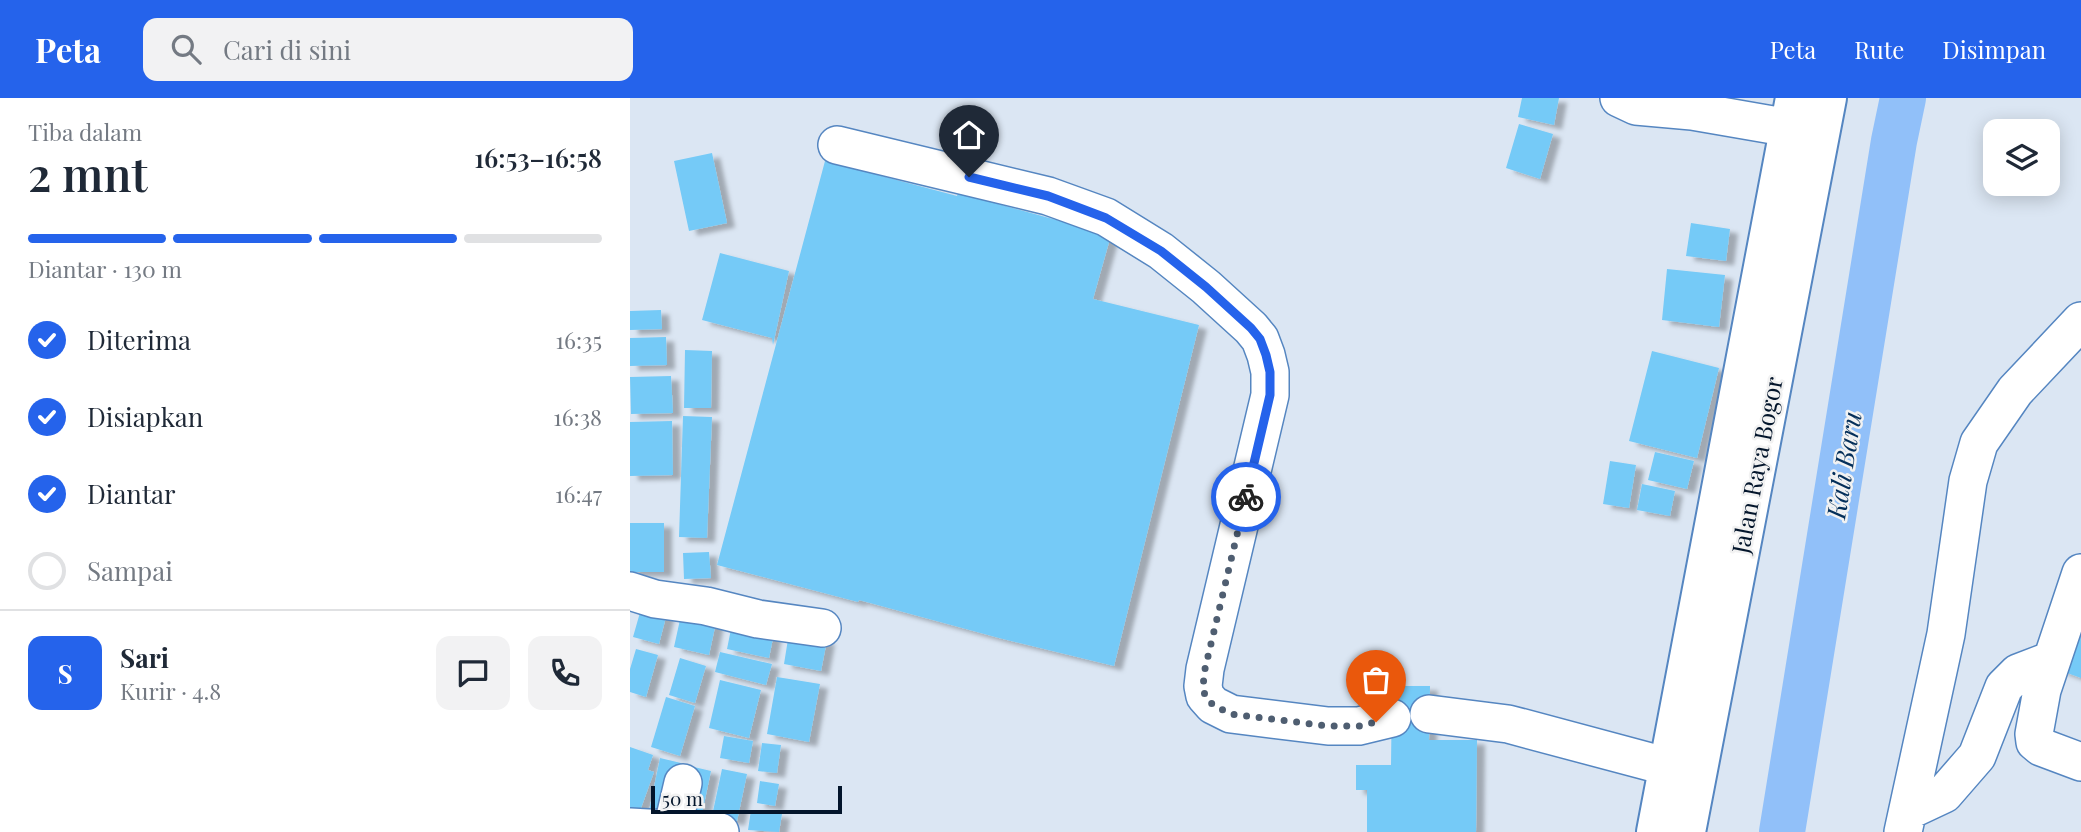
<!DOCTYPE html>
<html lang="id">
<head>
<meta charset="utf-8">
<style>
  body { margin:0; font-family:"Playfair Display",serif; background:#f2f2f3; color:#1f2937; height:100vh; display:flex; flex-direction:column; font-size:26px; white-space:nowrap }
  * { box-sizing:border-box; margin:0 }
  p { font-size:23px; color:#747a83 }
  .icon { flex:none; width:38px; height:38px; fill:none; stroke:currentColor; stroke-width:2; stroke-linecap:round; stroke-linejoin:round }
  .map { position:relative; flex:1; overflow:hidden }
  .drawer { display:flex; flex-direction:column; background:#fff; width:630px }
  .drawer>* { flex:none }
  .controls { position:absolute; left:1353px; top:21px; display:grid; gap:14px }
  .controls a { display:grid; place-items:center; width:77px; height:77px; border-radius:14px; background:#fff; box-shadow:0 4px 18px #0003; font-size:35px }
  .scale { position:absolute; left:21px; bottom:18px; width:191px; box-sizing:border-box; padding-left:7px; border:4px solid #03152b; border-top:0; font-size:19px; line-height:24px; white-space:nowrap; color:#03152b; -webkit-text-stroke:5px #f2f2f2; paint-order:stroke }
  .pin { position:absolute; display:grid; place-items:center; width:60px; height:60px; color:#fff; margin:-72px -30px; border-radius:50% 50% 50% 0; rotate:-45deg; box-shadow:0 0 7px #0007 }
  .pin .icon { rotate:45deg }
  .courier { position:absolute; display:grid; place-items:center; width:70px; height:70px; margin:-35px; border:5px solid #2563eb; border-radius:50%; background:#fff; color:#222; box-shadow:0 2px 9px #0007 }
  .head em { font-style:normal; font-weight:600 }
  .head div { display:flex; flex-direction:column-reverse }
  .head { display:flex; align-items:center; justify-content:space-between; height:119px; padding:0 28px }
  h1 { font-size:46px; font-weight:600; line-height:52px }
  .bar { display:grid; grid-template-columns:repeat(4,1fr); gap:10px 7px; align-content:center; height:84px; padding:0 28px }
  .bar i { height:9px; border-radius:5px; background:#e0e1e3 }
  .bar .current { background:#2563eb }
  .bar p { grid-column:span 4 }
  .line { display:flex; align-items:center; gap:18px; padding:0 28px; border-top:2px solid #e0e1e3 }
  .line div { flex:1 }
  .round { display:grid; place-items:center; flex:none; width:74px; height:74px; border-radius:14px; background:#f2f2f3 }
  ol { padding:0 28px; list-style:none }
  li { display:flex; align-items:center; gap:21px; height:77px }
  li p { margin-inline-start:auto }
  li .icon { padding:7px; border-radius:50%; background:#2563eb; color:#fff; stroke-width:4 }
  li:last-child { color:#747a83 }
  li i { width:38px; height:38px; border:4px solid #e0e1e3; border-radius:50% }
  header { display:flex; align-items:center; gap:42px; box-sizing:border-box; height:98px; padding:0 35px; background:#2563eb; color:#fff }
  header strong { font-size:33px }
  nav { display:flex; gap:38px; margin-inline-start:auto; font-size:24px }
  .search { width:490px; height:63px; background:#f2f2f3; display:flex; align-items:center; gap:18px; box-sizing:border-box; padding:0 24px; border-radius:14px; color:#747a83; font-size:26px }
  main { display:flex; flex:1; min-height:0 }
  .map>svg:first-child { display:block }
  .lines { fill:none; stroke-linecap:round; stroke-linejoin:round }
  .river { stroke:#91c0f9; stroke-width:46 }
  .building { fill:#75caf7; filter:url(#shadow) }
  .minor-casing { stroke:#5586c1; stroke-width:40 }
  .highway-casing { stroke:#5586c1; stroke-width:42 }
  .minor { stroke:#fff; stroke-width:37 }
  .highway { stroke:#fff; stroke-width:38 }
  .done { stroke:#4f5e71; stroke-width:7; stroke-dasharray:0 12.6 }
  .route { stroke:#2563eb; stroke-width:9 }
  .labels { text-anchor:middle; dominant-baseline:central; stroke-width:5; stroke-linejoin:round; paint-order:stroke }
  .street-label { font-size:24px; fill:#03152b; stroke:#f2f2f2 }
  .water-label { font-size:26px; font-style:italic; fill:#042f5a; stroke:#f2f2f2 }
</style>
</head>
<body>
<header>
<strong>Peta</strong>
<div class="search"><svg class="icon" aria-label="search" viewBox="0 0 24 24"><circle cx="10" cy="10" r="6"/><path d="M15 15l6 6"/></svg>Cari di sini</div>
<nav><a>Peta</a><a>Rute</a><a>Disimpan</a></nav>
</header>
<main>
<section class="drawer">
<div class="head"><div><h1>2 mnt</h1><p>Tiba dalam</p></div><em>16:53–16:58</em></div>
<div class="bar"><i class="current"></i><i class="current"></i><i class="current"></i><i></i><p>Diantar · 130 m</p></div>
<ol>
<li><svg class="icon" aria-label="check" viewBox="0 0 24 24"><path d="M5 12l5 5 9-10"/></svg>Diterima<p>16:35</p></li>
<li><svg class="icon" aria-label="check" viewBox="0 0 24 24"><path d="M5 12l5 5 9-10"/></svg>Disiapkan<p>16:38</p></li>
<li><svg class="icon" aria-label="check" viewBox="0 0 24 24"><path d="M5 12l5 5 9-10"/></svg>Diantar<p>16:47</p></li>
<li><i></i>Sampai</li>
</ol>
<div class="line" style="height:126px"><b class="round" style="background:#2563eb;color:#fff">S</b><div><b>Sari</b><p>Kurir · 4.8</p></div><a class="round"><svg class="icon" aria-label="chat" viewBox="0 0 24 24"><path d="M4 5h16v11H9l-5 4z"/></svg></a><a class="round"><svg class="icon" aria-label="phone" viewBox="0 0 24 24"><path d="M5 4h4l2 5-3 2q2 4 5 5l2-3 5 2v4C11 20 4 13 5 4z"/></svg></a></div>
</section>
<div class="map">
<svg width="1451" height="734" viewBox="0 0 1451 734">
  <defs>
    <filter id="shadow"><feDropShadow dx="8" dy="4.5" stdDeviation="2" flood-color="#0004"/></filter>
  </defs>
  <rect width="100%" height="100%" fill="#dbe6f3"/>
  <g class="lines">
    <!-- river -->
    <path class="river" d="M1152,734L1264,43L1273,0"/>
  </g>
  <!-- building -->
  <path class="building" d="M892,0H929L924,27L888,19Z
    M889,26L923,36L910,81L876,70Z
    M82,55L97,125L59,133L44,63Z
    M195,63L327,98L328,95L481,137L463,201L569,227L484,568L369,540L229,502L228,504L87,467Z
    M1061,125L1100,131L1096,163L1056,158Z
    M90,155L159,173L143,247L142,240L72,222Z
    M1037,171L1095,177L1089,229L1032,222Z
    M31,212L32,231L0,232V213Z
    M36,239L37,267L0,268V240Z
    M55,252L82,253L81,310H54Z
    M1022,253L1089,270L1067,360L999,343Z
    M41,278L43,315L1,316L0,279Z
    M53,318L82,319L77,440L49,439Z
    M42,323L43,377L0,378V324Z
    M1025,354L1064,363L1057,391L1018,382Z
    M980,363L1006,367L999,410L973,406Z
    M1012,386L1045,393L1040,418L1007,412Z
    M0,425H34V474H0Z
    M79,454L81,480L54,481L53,455Z
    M13,504L38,511L29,546L3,539Z
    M53,508L88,515L79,557L44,549Z
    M1451,513V580L1429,572Z
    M103,521L145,530L139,560L97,551Z
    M159,535L197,542L191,573L154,566Z
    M6,551L28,557L16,599L0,594V571Z
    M90,554L142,566L136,587L85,574Z
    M50,560L76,568L65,605L39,597Z
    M147,579L190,586L179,644L137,636Z
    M90,582L131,592L119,640L79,630Z
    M762,588H800L799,642H847L846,734H737V692H726V667H761Z
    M36,599L65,608L50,658L21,649Z
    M94,638L123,643L119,665L90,660Z
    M132,645L151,647L147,675L128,673Z
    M0,649L23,657L18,672L24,674L6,724L0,721Z
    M30,660L51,665L38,727L17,723Z
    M64,669L81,673L70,725L53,721Z
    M92,671L117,676L107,723L82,718Z
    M130,683L149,686L145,708L127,705Z
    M121,712L152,716L149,734L118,732Z"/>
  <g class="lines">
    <!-- minor casing -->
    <g class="minor-casing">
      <path id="minor" d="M989,0L1006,8L1062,13L1160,30
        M207,47L418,98L476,119L531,153L576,189L621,230L630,241L636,257L640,274V297L575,571L573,588L575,598L583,607L601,616L698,628H729L762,620
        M1451,475L1412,592L1404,636L1405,644L1411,649L1451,664
        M0,493L25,501L76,508L128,521L192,530
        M799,616L878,626L1039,669
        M1280,712L1314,696L1347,658L1374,589L1388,575L1422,562
        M0,729L90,734
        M42,732L53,685
        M1273,734L1316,536L1338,383L1349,345L1385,293L1451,223"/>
    </g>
    <!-- highway casing -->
    <g class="highway-casing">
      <path id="highway" d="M1026,734L1165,0
        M1056,734L1197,0"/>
    </g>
    <!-- minor -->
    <use href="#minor" class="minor"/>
    <!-- highway -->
    <use href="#highway" class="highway"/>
  </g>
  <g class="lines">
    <!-- done -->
    <path class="done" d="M616,399L575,571L573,588L575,598L583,607L601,616L698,628H729L746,624"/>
    <!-- route -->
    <path class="route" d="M339,79L418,98L476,120L531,153L576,189L621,230L630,241L636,257L640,274V297L616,399"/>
  </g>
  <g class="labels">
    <!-- street labels -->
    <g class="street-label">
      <text transform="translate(1126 367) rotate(-79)">Jalan Raya Bogor</text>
    </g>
    <!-- water labels -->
    <g class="water-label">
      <text transform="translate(1213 367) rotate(-81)">Kali Baru</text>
    </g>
  </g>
</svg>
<div class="controls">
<a><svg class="icon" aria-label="layers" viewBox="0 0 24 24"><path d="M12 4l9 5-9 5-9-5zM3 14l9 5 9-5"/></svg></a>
</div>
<div class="scale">50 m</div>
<div class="pin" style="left:746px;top:624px;background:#ea580c"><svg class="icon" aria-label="bag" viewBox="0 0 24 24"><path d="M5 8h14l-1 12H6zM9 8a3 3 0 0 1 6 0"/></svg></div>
<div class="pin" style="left:339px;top:79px;background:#1f2937"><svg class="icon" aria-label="home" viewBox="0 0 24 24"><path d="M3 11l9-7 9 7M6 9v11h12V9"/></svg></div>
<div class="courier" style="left:616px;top:399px"><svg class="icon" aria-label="bike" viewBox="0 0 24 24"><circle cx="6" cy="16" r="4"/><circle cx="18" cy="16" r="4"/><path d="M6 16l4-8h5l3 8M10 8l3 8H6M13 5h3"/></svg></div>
</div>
</main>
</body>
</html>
